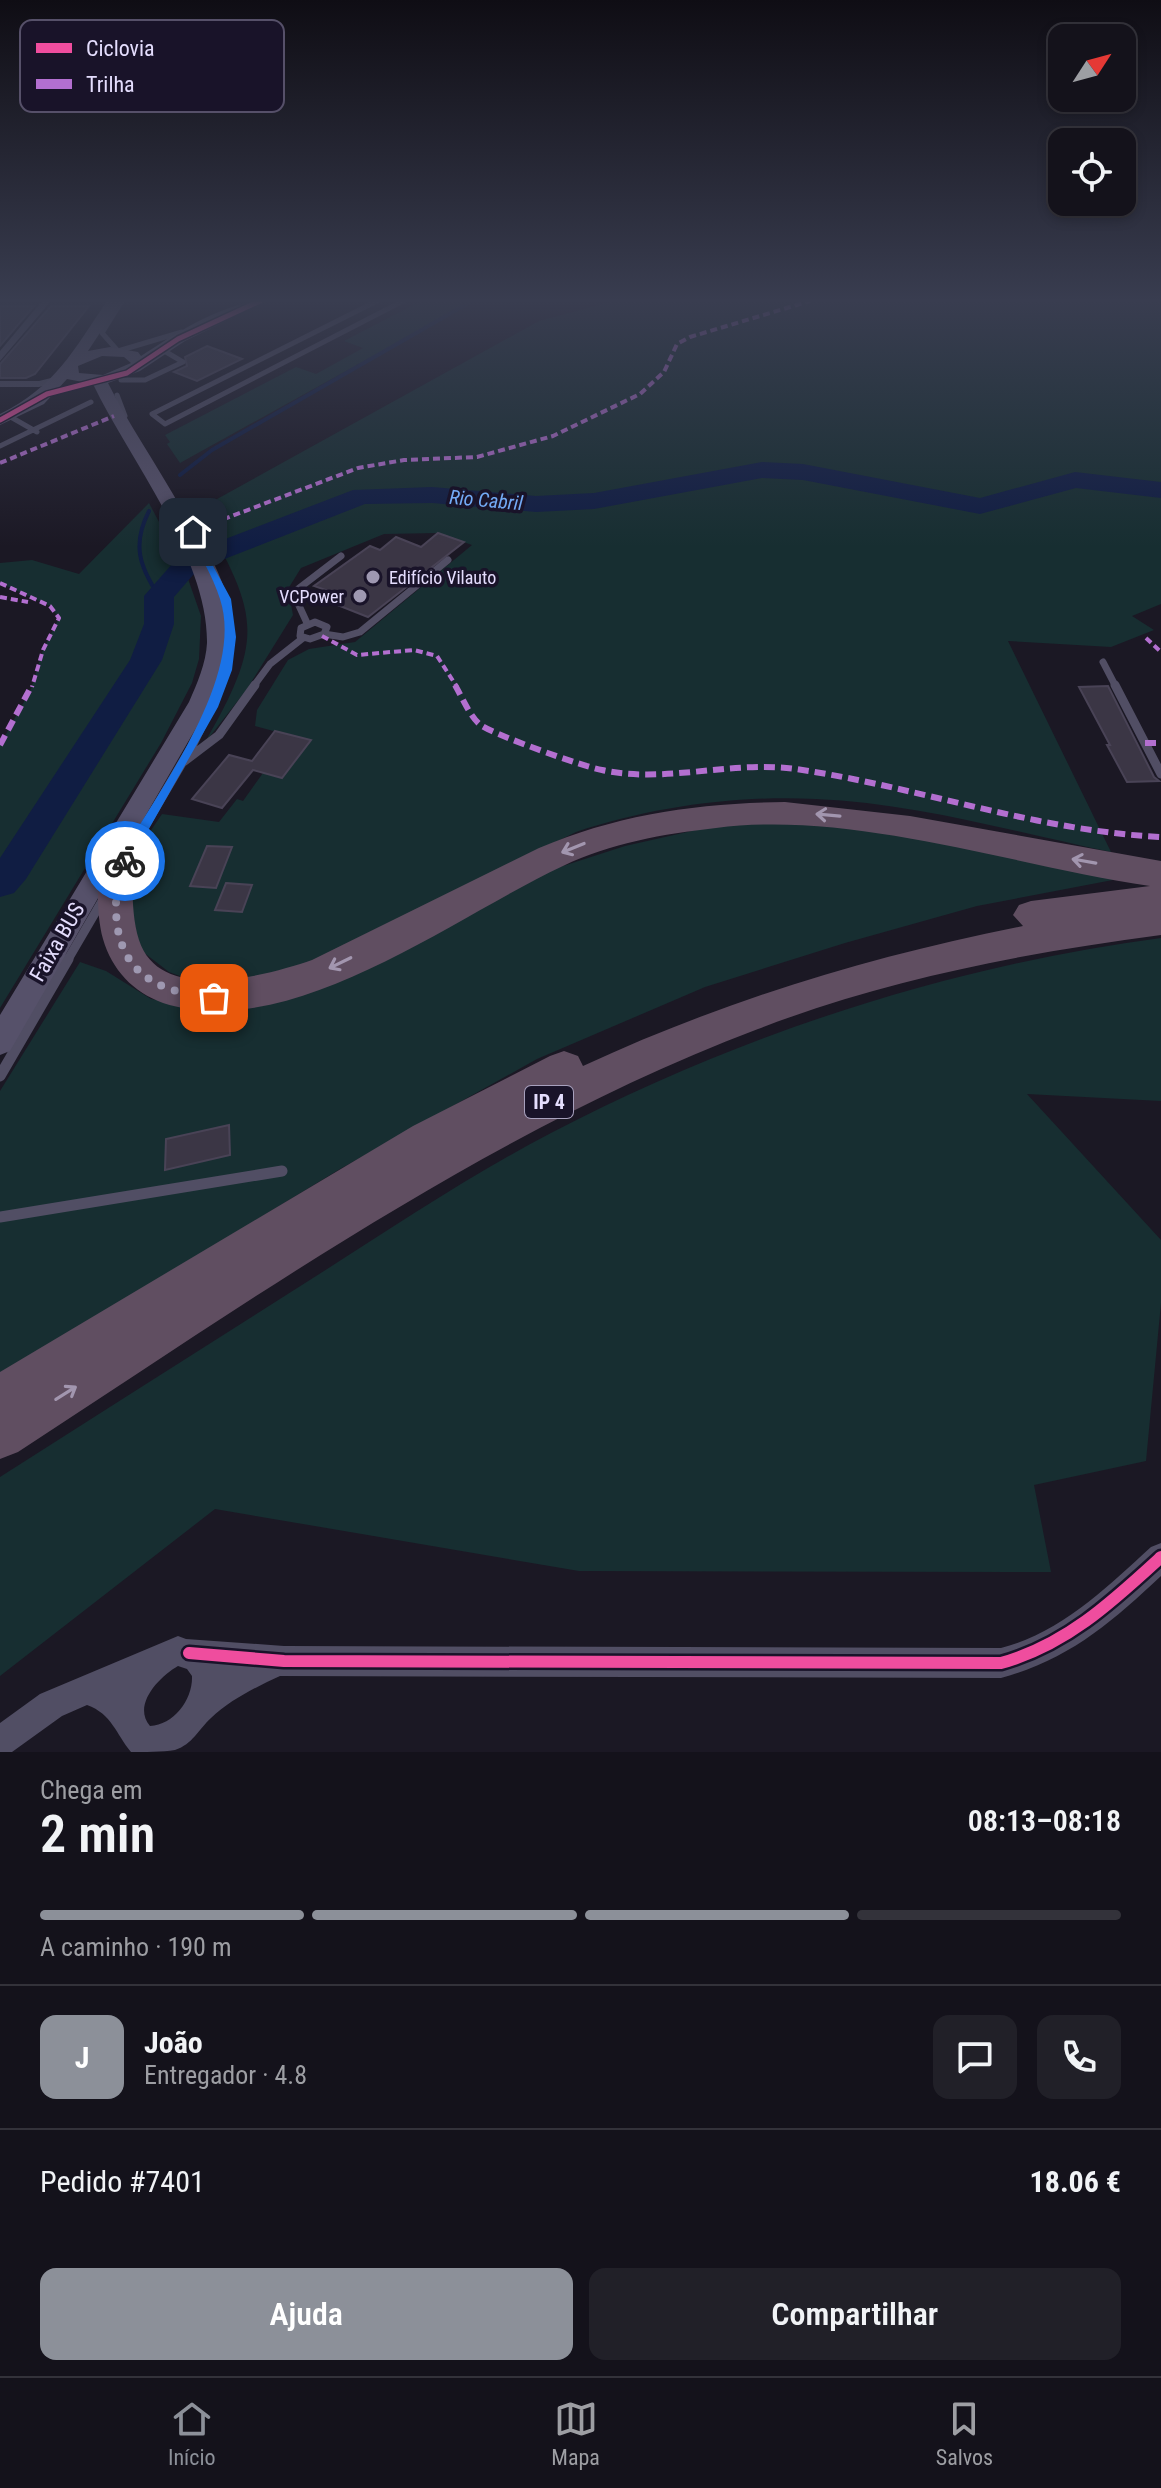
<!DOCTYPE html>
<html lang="pt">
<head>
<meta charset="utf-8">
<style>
  body { margin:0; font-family:"Roboto Condensed",sans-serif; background:#212028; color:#f1f3f6; height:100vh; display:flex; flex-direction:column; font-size:30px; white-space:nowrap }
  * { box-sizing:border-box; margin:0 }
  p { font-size:26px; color:#9d9ea3 }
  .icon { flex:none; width:44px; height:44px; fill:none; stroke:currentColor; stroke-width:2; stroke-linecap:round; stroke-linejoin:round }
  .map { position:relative; height:1752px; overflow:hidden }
  .details { display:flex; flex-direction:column; background:#14121b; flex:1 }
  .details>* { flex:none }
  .needle { width:52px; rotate:54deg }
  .fabs { position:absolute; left:1048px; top:24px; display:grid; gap:16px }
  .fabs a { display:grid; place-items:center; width:88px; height:88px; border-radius:16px; background:#14121b; box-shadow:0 4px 12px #0003,0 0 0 2px #33323a; font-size:40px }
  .pin { position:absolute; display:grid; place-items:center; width:68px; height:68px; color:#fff; margin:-34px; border-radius:16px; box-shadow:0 4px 12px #0006 }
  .courier { position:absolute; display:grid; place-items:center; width:80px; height:80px; margin:-40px; border:6px solid #1a73e8; border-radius:50%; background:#fff; color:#222; box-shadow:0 2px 10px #0007 }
  .head em { font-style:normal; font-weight:600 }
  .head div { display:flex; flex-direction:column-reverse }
  .head { display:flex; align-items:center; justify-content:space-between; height:136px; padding:0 40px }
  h1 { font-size:52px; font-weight:600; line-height:60px }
  .bar { display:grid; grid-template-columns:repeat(4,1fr); gap:12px 8px; align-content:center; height:96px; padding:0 40px }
  .bar i { height:10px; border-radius:6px; background:#33323a }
  .bar .current { background:#8c9099 }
  .bar p { grid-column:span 4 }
  .line { display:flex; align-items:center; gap:20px; padding:0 40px; border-top:2px solid #33323a }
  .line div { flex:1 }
  .round { display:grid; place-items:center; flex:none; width:84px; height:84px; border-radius:16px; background:#212028 }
  .button { display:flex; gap:16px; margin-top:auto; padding:16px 40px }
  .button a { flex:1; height:92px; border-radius:16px; background:#8c9099; color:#fff; font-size:32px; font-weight:600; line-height:92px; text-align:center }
  .button a+a { background:#212028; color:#f1f3f6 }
  .tab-bar { display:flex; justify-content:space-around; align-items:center; height:112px; border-top:2px solid #33323a; background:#14121b; font-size:22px; color:#9d9ea3 }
  .tab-bar a { display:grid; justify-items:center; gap:4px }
  .tab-bar .current { color:#8c9099 }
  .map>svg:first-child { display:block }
  .green { fill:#172e31 }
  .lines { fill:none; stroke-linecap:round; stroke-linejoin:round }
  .stream { stroke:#101d43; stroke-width:4 }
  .river { fill:#101d43; fill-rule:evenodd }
  .building { fill:#3b3645; stroke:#494356; stroke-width:2 }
  .lane-far3 { stroke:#514e64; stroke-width:5 }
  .lane-far2 { stroke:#514e64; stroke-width:7 }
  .lane-far1 { stroke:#514e64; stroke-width:9 }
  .lane { stroke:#514e64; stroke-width:11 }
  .street { fill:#514e64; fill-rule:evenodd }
  .secondary { fill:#56516a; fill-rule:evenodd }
  .highway { fill:#604e61; fill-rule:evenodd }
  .quiet-far1 { stroke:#b36fd0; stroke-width:4; stroke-dasharray:7 4; stroke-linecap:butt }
  .quiet { stroke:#b36fd0; stroke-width:6; stroke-dasharray:11 6; stroke-linecap:butt }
  .cycleway-far1-casing { stroke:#191329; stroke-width:8 }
  .cycleway-casing { stroke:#191329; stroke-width:17 }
  .cycleway-far1 { stroke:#ef4d9e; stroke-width:5 }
  .cycleway { stroke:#ef4d9e; stroke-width:12 }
  .oneway { stroke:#a296af }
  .route { fill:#1a73e8 }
  .done { stroke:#9e98b1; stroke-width:8; stroke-dasharray:0 14.4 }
  .poi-dot { fill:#9e98b1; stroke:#191329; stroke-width:3 }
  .labels { text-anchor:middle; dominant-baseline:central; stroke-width:7; stroke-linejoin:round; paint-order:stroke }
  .far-poi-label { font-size:18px; fill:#e4ddfd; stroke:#191329; text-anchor:start }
  .far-water-label { font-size:20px; font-style:italic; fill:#73aaf5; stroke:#191329 }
  .shield { fill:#191329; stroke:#a7a0bd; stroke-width:2 }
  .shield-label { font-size:20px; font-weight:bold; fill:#e4ddfd }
  .street-label { font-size:22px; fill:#e4ddfd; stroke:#191329 }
  .key { fill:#191329; stroke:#565069; stroke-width:2 }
  .key-label { font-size:22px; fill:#e4ddfd }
</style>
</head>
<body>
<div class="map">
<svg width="1161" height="1752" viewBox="0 0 1161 1752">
  <rect width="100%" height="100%" fill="#1b1824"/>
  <!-- green -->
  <path class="green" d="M421,301H472L180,463L167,444L170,442L165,435L296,367L316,374L363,348L344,341Z
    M614,301H1161V604L1132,616L1154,630L1111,647L1008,641L1111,852C1014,832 915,803 816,799C737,795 651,807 576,832L297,970L233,985L188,979L169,972L143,952L129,925L132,858L162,814L219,822L237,799L243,801L263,773L283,778L310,741L255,726L257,710L288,660L309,649L355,642L472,545L438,533L384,534L301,568L288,589L293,615L247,689L204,744C267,635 258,615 199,509L539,321Z
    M149,503L186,573L201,616L199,659L192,683L161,743L0,1008V745L31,689L43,650L59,618L50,606L0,583V563L32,560L79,574Z
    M775,821L877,829L1118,879L977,906L845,943L705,987L537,1059L340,1169L0,1376V1091L80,962L106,971L151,999L203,1008L560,867L625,846L705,828Z
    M1161,938V1101L1027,1094L1161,1240V1303L1146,1461L1034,1485L1051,1572L579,1571L215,1509L0,1676V1477C108,1408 216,1340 324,1271C398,1224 472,1174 551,1133C742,1034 948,966 1161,938Z"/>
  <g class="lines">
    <!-- stream -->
    <path class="stream" d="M180,475L212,450L472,301
      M149,511C132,544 139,566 159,596"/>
    <!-- river -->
    <path class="river" d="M762,462L803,464L980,498L1075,472L1161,482V498L1076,488L980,514L803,480L762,478L594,509L536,512L432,503L365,504L227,558L193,575L174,597V624L162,660L26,879L14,893L0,897V858L130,660L144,624V596L173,563L207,546L353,490L432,487L536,496L594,493Z"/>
  </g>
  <!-- building -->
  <path class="building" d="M0,306H34L0,346Z
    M51,306H89L35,374L26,378H0V364Z
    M207,346L242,359L197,381L174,372L187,366L185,357Z
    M438,533L464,542L368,617L317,597L326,590L314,586L370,546L380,550L396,537L421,547Z
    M1108,686L1154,777L1159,781L1127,782L1107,745H1110L1079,687Z
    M275,731L311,740L282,778L253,770L222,808L192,799L229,755L252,761Z
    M207,846L232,847L216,888L190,886Z
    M226,883L252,885L242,912L215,910Z
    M229,1125L230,1155L165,1170L166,1139Z"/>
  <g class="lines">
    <!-- lane-far3 -->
    <path class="lane-far3" d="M122,301L102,333L118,351L182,332
      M377,301L152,414L165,424L403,301
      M121,380H145L183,362L161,349
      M117,395L125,416
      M9,416L37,432
      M0,446L91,402"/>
    <!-- lane-far2 -->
    <path class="lane-far2" d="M195,535C225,589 240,626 220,687
      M315,622L327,627L324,634L310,639L300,636L301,628Z
      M307,623L296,599L298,589L341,556
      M324,634L343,637L360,632L448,560
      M1103,662L1116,687
      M253,687L270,664L303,638"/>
    <!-- lane-far1 -->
    <path class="lane-far1" d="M1115,685L1161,774
      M182,763L219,735L255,685
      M128,855L192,746L221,685
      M67,961L105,896"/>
    <!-- lane -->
    <path class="lane" d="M0,1076L68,959
      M0,1217L282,1171"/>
    <!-- street -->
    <path class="street" d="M42,301H51L0,361V351Z
      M59,376L64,379L63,381L39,387H0V381H39Z
      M1161,1543V1576C1111,1623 1068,1660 1001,1678L280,1676C256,1687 230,1700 211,1718C198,1730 193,1744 175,1750C162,1752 144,1752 131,1752C116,1734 112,1714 87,1705L62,1716L12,1752H0V1723L40,1694L178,1636L186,1639L284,1646L1001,1648C1062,1632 1106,1588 1151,1547ZM178,1666L187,1669L192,1676C193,1699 174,1725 150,1726C132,1705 159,1677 178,1666Z"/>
    <!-- secondary -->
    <path class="secondary" d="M107,301H121L88,351L110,347L138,352L141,356C176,333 224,301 267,301L185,341L140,371L108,383C146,460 227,556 227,643C228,663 219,684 211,702L10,1051L0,1055V1015L189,702C197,684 206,663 207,643C208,557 130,461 93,384L67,379L44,404L0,425V414C56,386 73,351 107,301ZM102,356L124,357L131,363L103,375L79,373L78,366Z"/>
    <!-- highway -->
    <path class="highway" d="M785,802L910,816L1161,861V935C1024,953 888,979 758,1029C491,1130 256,1297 18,1452L0,1459V1372L413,1126L550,1056L564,1051L578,1056L583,1066C723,1001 871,956 1023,926L1013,915L1019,905L1031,901L1150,886C1014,866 853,810 716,828C663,834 611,843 563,866C452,918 289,1044 163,1003C133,992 112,970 103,939C95,910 99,878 99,848L104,839L116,835L128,839L133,848C133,878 130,911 139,940C160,1006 268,975 312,960L539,848C619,814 699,803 785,802Z"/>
    <!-- quiet-far1 -->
    <path class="quiet-far1" d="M0,463L114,416
      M182,535L358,468L404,460L477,457L553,436L640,394L664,372L677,344L690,337L810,301
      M0,583L50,606L59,618L43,650L32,687
      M0,597L28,602
      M322,636L357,655L414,650L437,656L457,687
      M1146,638L1161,652"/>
    <!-- quiet -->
    <path class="quiet" d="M455,685C462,697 471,719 482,726C498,736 581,766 602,770C665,784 732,760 796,769C919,787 1036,831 1161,837
      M1145,743H1161
      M0,745L32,685"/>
    <!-- cycleway-far1 casing -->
    <g class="cycleway-far1-casing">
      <path id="cycleway-far1" d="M0,420L47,394L127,373L178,339L260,301"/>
    </g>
    <!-- cycleway casing -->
    <g class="cycleway-casing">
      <path id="cycleway" d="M189,1653L284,1661L1001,1663C1066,1645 1112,1602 1161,1557"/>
    </g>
    <!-- cycleway-far1 -->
    <use href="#cycleway-far1" class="cycleway-far1"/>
    <!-- cycleway -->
    <use href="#cycleway" class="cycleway"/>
  </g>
  <!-- one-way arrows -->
  <defs><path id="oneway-shaft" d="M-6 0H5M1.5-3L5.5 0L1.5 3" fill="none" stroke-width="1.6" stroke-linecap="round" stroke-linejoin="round" transform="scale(2)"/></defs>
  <g class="oneway">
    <use href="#oneway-shaft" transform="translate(828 815) rotate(-175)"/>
    <use href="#oneway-shaft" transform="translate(573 848) rotate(158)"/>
    <use href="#oneway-shaft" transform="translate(1084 861) rotate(-170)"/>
    <use href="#oneway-shaft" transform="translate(340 963) rotate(154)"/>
    <use href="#oneway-shaft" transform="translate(66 1393) rotate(-32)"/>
  </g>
  <!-- sky -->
  <linearGradient id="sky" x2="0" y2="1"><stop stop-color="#0f0d14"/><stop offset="0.55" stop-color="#393d50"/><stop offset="1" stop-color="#393d50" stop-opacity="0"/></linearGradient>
  <rect width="1161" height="547" fill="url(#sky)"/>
  <!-- route -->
  <path class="route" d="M193,529L231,599L236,637L232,670L218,707L129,864L125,866L118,861C156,793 246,678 220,599C213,576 199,554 188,532Z"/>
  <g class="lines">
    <!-- done -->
    <path class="done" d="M125,861C116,877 116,890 116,909C117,973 157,992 214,998"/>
  </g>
  <!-- markers -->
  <g class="poi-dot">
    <circle cx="373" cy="577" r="8"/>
    <circle cx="360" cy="596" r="8"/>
  </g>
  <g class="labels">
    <!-- far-poi labels -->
    <g class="far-poi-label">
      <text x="389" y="577">Edifício Vilauto</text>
      <text x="344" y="596" text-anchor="end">VCPower</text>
    </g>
    <!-- far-water labels -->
    <g class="far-water-label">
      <text transform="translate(486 500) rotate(5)">Rio Cabril</text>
    </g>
    <!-- shield labels -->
    <rect class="shield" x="525" y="1086" width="48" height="32" rx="6"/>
    <g class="shield-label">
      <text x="549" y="1102">IP 4</text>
    </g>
    <!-- street labels -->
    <g class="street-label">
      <text transform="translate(57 942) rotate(-60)">Faixa BUS</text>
    </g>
  </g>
  <!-- legend -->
  <rect x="20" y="20" width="264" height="92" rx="12" class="key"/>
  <rect x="36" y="43" width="36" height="10" fill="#ef4d9e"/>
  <rect x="36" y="79" width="36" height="10" fill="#b36fd0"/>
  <g class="key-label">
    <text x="86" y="56">Ciclovia</text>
    <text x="86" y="92">Trilha</text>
  </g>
</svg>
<div class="fabs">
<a><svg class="needle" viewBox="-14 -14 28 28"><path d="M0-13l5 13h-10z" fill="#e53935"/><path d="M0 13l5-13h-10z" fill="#9d9ea3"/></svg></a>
<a><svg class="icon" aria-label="locate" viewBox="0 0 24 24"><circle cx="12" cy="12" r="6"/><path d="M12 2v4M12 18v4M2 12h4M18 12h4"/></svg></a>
</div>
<div class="pin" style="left:214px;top:998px;background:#ea580c"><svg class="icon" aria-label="bag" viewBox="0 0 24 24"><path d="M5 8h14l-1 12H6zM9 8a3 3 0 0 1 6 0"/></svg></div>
<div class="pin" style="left:193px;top:532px;background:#1f2937"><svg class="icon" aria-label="home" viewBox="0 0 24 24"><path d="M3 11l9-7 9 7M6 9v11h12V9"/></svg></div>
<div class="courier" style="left:125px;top:861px"><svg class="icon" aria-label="bike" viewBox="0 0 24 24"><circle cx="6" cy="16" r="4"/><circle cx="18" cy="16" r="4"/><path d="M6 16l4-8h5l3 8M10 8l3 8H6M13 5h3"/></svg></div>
</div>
<section class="details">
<div class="head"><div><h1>2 min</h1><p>Chega em</p></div><em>08:13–08:18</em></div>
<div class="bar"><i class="current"></i><i class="current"></i><i class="current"></i><i></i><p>A caminho · 190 m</p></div>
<div class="line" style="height:144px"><b class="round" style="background:#8c9099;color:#fff">J</b><div><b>João</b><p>Entregador · 4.8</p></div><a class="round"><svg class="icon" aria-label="chat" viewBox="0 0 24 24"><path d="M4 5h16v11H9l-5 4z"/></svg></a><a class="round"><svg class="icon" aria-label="phone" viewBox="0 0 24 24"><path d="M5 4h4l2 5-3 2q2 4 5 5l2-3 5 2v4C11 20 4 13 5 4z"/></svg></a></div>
<div class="line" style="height:104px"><div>Pedido #7401</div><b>18.06 €</b></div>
<div class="button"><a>Ajuda</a><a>Compartilhar</a></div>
</section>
<nav class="tab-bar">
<a class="current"><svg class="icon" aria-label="home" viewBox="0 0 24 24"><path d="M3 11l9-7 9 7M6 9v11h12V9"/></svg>Início</a>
<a><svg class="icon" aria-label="map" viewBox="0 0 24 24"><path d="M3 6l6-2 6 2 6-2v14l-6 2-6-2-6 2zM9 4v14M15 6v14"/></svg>Mapa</a>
<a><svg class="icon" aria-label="saved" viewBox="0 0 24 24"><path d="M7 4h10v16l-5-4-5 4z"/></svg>Salvos</a>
</nav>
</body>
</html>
